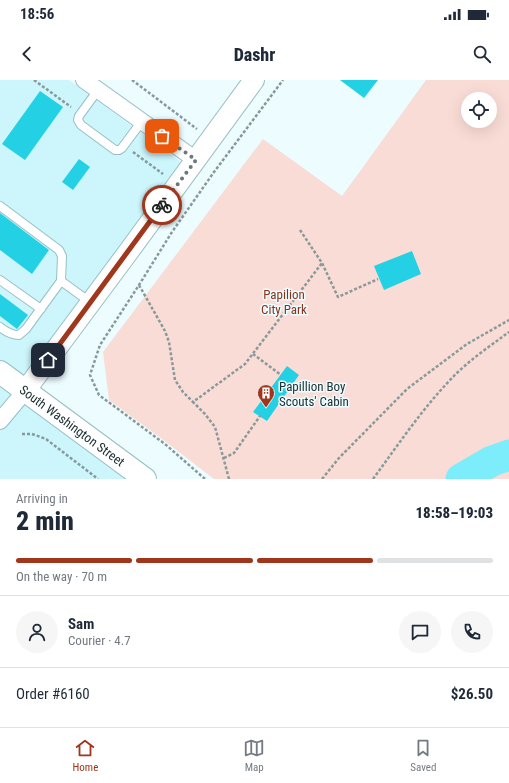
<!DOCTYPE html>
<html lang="en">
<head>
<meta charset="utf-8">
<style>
  body { margin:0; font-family:"Roboto Condensed",sans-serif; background:#f6f6f7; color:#1f2937; height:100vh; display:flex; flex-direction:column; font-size:15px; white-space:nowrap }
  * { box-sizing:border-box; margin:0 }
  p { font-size:13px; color:#747a83 }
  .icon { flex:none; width:22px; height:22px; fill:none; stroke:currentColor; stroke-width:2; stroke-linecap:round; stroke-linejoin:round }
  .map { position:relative; height:399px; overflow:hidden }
  .side { display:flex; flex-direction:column; background:#fff; flex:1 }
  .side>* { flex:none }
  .fabs { position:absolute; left:461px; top:12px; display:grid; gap:8px }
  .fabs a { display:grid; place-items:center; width:36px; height:36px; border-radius:50%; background:#fff; box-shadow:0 4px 16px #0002; font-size:20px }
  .pin { position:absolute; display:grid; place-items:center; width:34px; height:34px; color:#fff; margin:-17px; border-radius:8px; box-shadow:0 2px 6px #0006 }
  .courier { position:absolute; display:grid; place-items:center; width:40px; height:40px; margin:-20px; border:3px solid #a0371d; border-radius:50%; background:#fff; color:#222; box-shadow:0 1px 5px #0007 }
  .summary em { font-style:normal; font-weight:800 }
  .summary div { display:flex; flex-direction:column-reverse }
  .summary { display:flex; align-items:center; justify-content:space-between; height:68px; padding:0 16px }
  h1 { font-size:26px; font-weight:800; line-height:30px }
  .bar { display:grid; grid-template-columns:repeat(4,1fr); gap:6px 4px; align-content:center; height:48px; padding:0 16px }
  .bar i { height:5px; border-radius:3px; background:#e0e1e3 }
  .bar .selected { background:#a0371d }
  .bar p { grid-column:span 4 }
  .line { display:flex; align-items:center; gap:10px; padding:0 16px; border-top:1px solid #e0e1e3 }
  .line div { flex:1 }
  .round { display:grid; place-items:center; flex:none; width:42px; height:42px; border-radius:21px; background:#f6f6f7 }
  .status { display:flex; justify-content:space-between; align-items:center; height:28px; padding:0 20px; background:#fff; direction:ltr }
  .status svg { height:11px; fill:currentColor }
  header { display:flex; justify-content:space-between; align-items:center; height:52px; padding:0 16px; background:#fff; font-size:18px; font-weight:800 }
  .menu { display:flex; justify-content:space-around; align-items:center; height:56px; border-top:1px solid #e0e1e3; background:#fff; font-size:11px; color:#747a83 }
  .menu a { display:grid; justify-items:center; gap:2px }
  .menu .selected { color:#a0371d }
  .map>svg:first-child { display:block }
  .built { fill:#ccf6fc }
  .green { fill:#f9dcd5; fill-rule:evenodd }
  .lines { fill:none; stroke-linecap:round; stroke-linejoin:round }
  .river { stroke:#7decfb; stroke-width:31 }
  .building { fill:#24d0e3 }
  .service-casing { stroke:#97bfc5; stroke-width:10 }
  .minor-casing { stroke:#97bfc5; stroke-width:18 }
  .tertiary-casing { stroke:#97bfc5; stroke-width:22 }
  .primary-casing { stroke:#97bfc5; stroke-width:24 }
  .path { stroke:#88999b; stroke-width:2.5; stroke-dasharray:3 2; stroke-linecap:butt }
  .service { stroke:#fff; stroke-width:8 }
  .minor { stroke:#fff; stroke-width:16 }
  .tertiary { stroke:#fff; stroke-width:20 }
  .primary { stroke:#fff; stroke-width:22 }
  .done { stroke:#68797b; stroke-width:4; stroke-dasharray:0 7.2 }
  .route { stroke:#a0371d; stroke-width:5 }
  .labels { text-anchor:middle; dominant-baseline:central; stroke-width:3; stroke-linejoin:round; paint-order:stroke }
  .park-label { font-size:13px; fill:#8b311a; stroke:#ecfcff }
  .poi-label { font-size:13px; fill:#213234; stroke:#ecfcff; text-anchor:start }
  .street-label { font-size:13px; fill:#213234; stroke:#ecfcff }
</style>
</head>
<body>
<div class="status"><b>18:56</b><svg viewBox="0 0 49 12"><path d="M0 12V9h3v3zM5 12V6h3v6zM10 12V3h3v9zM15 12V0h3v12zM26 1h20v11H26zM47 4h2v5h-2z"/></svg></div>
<header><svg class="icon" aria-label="back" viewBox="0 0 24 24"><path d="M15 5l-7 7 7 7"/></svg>Dashr<svg class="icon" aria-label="search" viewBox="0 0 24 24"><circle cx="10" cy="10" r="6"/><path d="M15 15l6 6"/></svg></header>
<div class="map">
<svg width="509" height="399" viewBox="0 0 509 399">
  <rect width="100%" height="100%" fill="#ecfcff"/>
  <!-- built -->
  <path class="built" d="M0,0H69L195,92L28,321L135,399H0Z"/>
  <!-- green -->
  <path class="green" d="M426,0H509V399H214L162,359L109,320L103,272L263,59L342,116ZM468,19H490V41H468Z"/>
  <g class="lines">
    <!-- river -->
    <path class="river" d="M461,399L492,381L509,375"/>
  </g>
  <!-- building -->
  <path class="building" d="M340,0H378L364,18Z
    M40,11L63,27L25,80L2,64Z
    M79,79L90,87L73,110L62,102Z
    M0,133L49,170L32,194L0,170Z
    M412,171L421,194L384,210L374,186Z
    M0,214L28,235L17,249L0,236Z
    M287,286L299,295L267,341L253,332Z"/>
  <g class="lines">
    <!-- service casing -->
    <g class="service-casing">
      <path id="service" d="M98,10L79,36L78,40L81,45L115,70H119L122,68L142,41
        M0,126L59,170L62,176L61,201
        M0,200L41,229
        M0,247C6,252 11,255 19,255L26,249L61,201L90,222"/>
    </g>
    <!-- minor casing -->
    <g class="minor-casing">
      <path id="minor" d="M84,0L196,80
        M0,341L25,311"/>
    </g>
    <!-- tertiary casing -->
    <g class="tertiary-casing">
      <path id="tertiary" d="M25,311L129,171L254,0"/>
    </g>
    <!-- primary casing -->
    <g class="primary-casing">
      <g id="primary">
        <path id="s1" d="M0,292L145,399"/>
      </g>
    </g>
    <!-- path -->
    <path class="path" d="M34,0L71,27
      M132,0L197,49
      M133,72L163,94
      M300,150L322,183L338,217L378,199
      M139,205L165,251L169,262L175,300L183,312L193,322
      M253,274L281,295
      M22,354H32L46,359L98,399
      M224,378L234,373L260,336
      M205,399L165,364L99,315L90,295L100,265L139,205L172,152L214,92L283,0
      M229,399L215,347L205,334L193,322L245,284L322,183
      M322,399L339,378L407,309L467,264L509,240
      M373,399C398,365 422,329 452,298C468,281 490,266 509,252"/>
    <!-- service -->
    <use href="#service" class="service"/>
    <!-- minor -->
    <use href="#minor" class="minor"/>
    <!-- tertiary -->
    <use href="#tertiary" class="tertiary"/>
    <!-- primary -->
    <use href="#primary" class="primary"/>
  </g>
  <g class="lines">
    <!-- done -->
    <path class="done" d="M162,56L196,80L162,125"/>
    <!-- route -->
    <path class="route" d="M48,280L162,125"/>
  </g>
  <!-- icons -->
  <defs>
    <g id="building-pin" transform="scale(0.9)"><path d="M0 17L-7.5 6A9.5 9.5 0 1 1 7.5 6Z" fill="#a0371d" stroke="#ecfcff"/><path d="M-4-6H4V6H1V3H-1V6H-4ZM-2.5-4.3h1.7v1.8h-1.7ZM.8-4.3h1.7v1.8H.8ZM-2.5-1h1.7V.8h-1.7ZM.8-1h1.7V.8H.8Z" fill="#fff"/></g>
  </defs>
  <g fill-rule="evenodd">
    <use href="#building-pin" x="266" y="313"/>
  </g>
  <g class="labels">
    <!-- park labels -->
    <g class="park-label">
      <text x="284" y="214">Papilion<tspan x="284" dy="15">City Park</tspan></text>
    </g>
    <!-- poi labels -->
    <g class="poi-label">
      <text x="279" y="306">Papillion Boy<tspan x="279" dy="15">Scouts' Cabin</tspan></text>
    </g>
    <!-- street labels -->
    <g class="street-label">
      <text stroke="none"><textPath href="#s1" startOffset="90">South Washington Street</textPath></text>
    </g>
  </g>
</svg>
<div class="fabs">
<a><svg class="icon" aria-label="locate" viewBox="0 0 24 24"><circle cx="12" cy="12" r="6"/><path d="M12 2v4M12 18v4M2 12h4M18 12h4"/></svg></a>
</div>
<div class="pin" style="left:162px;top:56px;background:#ea580c"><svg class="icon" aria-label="bag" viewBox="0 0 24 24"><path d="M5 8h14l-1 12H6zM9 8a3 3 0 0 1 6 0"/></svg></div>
<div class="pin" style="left:48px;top:280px;background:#1f2937"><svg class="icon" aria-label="home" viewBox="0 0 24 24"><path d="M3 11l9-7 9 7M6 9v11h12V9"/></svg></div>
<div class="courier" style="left:162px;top:125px"><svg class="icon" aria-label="bike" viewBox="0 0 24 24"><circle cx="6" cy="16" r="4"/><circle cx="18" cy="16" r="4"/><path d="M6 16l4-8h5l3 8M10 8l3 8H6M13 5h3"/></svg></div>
</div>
<section class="side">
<div class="summary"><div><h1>2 min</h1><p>Arriving in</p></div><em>18:58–19:03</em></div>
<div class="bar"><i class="selected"></i><i class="selected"></i><i class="selected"></i><i></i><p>On the way · 70 m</p></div>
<div class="line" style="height:72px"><a class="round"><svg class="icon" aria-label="person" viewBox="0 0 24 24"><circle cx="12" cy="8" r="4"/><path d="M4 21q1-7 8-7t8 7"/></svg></a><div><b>Sam</b><p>Courier · 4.7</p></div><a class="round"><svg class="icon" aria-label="chat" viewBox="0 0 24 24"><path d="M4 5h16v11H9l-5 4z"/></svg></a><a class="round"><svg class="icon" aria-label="phone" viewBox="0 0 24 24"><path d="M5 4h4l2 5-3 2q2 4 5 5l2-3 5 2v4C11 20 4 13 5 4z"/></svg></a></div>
<div class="line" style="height:52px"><div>Order #6160</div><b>$26.50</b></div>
</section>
<nav class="menu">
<a class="selected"><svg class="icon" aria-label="home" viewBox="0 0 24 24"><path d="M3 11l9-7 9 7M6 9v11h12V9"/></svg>Home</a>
<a><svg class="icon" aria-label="map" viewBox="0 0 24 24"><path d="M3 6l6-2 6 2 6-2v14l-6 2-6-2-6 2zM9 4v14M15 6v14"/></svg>Map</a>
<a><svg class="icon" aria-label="saved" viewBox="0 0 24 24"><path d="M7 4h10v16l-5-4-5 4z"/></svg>Saved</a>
</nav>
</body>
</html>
